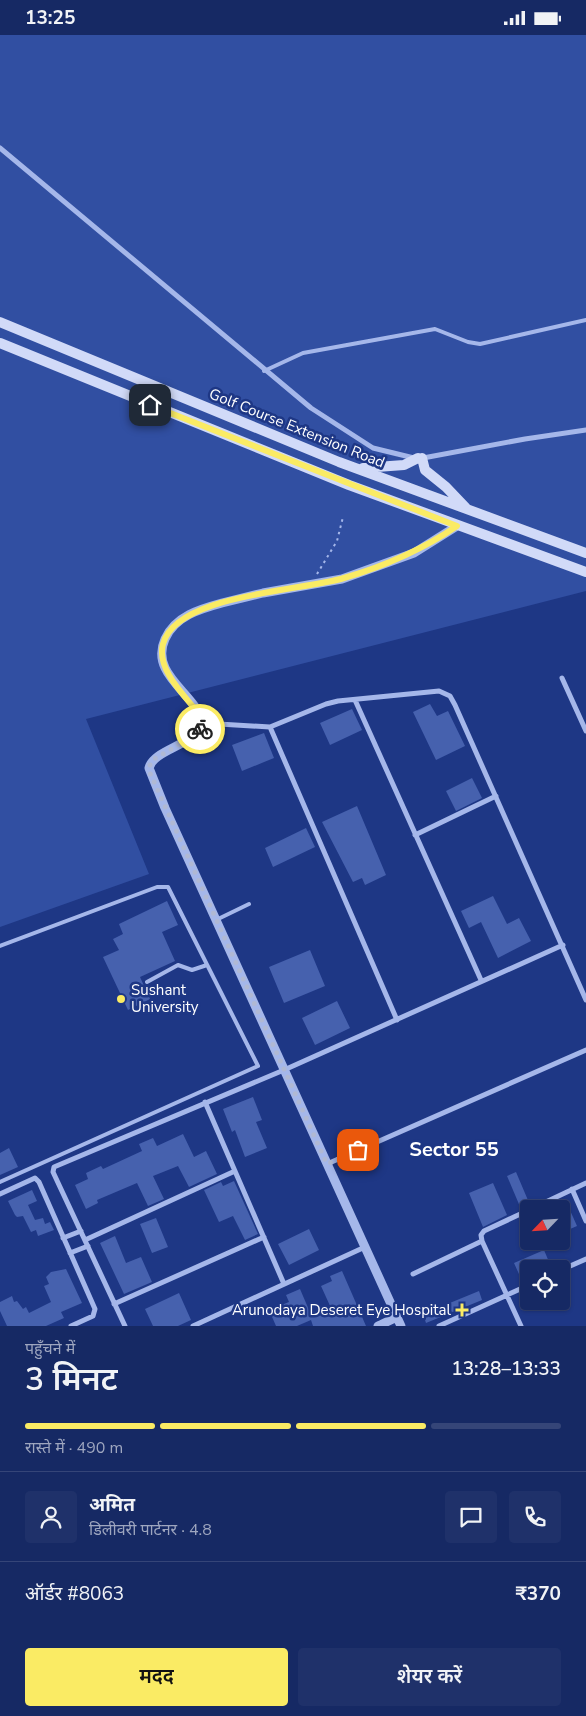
<!DOCTYPE html>
<html lang="hi">
<head>
<meta charset="utf-8">
<style>
  body { margin:0; font-family:"Nunito Sans","Noto Sans Devanagari",sans-serif; background:#1f316a; color:#f1f3f6; height:100vh; display:flex; flex-direction:column; font-size:19px; white-space:nowrap }
  * { box-sizing:border-box; margin:0 }
  p { font-size:16px; color:#9ea6bf }
  .icon { flex:none; width:28px; height:28px; fill:none; stroke:currentColor; stroke-width:2; stroke-linecap:round; stroke-linejoin:round }
  .map { position:relative; height:1291px; overflow:hidden }
  .details { display:flex; flex-direction:column; background:#162964; flex:1 }
  .details>* { flex:none }
  .needle { width:32px; rotate:245deg }
  .fabs { position:absolute; left:520px; top:1165px; display:grid; gap:10px }
  .fabs a { display:grid; place-items:center; width:50px; height:50px; border-radius:5px; background:#162964; box-shadow:0 1px 4px #0004,0 0 0 1px #354578; font-size:25px }
  .pin { position:absolute; display:grid; place-items:center; width:42px; height:42px; color:#fff; margin:-21px; border-radius:10px; box-shadow:0 2px 8px #0006 }
  .courier { position:absolute; display:grid; place-items:center; width:50px; height:50px; margin:-25px; border:4px solid #faeb64; border-radius:50%; background:#fff; color:#222; box-shadow:0 1px 6px #0007 }
  .head em { font-style:normal; font-weight:600 }
  .head div { display:flex; flex-direction:column-reverse }
  .head { display:flex; align-items:center; justify-content:space-between; height:85px; padding:0 25px }
  h1 { font-size:32px; font-weight:600; line-height:38px }
  .bar { display:grid; grid-template-columns:repeat(4,1fr); gap:8px 5px; align-content:center; height:60px; padding:0 25px }
  .bar i { height:6px; border-radius:4px; background:#354578 }
  .bar .on { background:#faeb64 }
  .bar p { grid-column:span 4 }
  .line { display:flex; align-items:center; gap:12px; padding:0 25px; border-top:1px solid #354578 }
  .line div { flex:1 }
  .round { display:grid; place-items:center; flex:none; width:52px; height:52px; border-radius:5px; background:#1f316a }
  .primary-button { display:flex; gap:10px; margin-top:auto; padding:10px 25px }
  .primary-button a { flex:1; height:58px; border-radius:5px; background:#faeb64; color:#111; font-size:20px; font-weight:600; line-height:58px; text-align:center }
  .primary-button a+a { background:#1f316a; color:#f1f3f6 }
  .status { display:flex; justify-content:space-between; align-items:center; height:35px; padding:0 25px; background:#162964; direction:ltr }
  .status svg { height:14px; fill:currentColor }
  .map>svg:first-child { display:block }
  .green { fill:#314fa2 }
  .building { fill:#4661ae }
  .lines { fill:none; stroke-linecap:round; stroke-linejoin:round }
  .path { stroke:#a5b7ea; stroke-width:2; stroke-dasharray:2.5 4; stroke-linecap:butt }
  .service { stroke:#a5b7ea; stroke-width:4 }
  .minor { stroke:#a5b7ea; stroke-width:5 }
  .tertiary { stroke:#a5b7ea; stroke-width:9 }
  .secondary { stroke:#d1daf8; stroke-width:10 }
  .done { stroke:#b0b9d4; stroke-width:5; stroke-dasharray:0 9 }
  .route { stroke:#faeb64; stroke-width:6 }
  .poi-dot { fill:#faeb64; stroke:#1e3785; stroke-width:2 }
  .labels { text-anchor:middle; dominant-baseline:central; stroke-width:5; stroke-linejoin:round; paint-order:stroke }
  .street-label { font-size:15px; fill:#fff; stroke:#1e3785 }
  .poi-label { font-size:15px; fill:#fff; stroke:#1e3785; text-anchor:start }
  .district-label { font-size:20px; font-weight:bold; fill:#fff; stroke:#1e3785 }
</style>
</head>
<body>
<div class="status"><b>13:25</b><svg viewBox="0 0 49 12"><path d="M0 12V9h3v3zM5 12V6h3v6zM10 12V3h3v9zM15 12V0h3v12zM26 1h20v11H26zM47 4h2v5h-2z"/></svg></div>
<div class="map">
<svg width="586" height="1291" viewBox="0 0 586 1291">
  <rect width="100%" height="100%" fill="#1e3785"/>
  <!-- green -->
  <path class="green" d="M0,0H586V556L86,684L149,839L0,892Z"/>
  <!-- building -->
  <path class="building" d="M430,669L437,681L448,676L465,711L436,725L413,677Z
    M352,674L362,695L330,710L320,688Z
    M264,698L274,723L242,736L232,710Z
    M472,743L482,763L456,776L446,756Z
    M357,771L386,840L365,850L362,843L353,847L322,787Z
    M306,793L315,812L273,832L265,813Z
    M493,861L507,889L519,883L531,906L498,923L481,887L469,893L461,876Z
    M167,866L178,890L162,897L175,926L140,942L150,964L128,975L103,922L119,915L113,904L123,899L119,889Z
    M310,915L325,951L284,968L269,932Z
    M337,966L350,993L315,1010L302,983Z
    M253,1062L262,1085L256,1087L267,1113L245,1122L235,1095L232,1097L223,1074Z
    M183,1099L194,1122L206,1116L217,1139L189,1152L178,1131L153,1141L164,1164L148,1171L137,1148L97,1165L98,1168L86,1174L75,1150L88,1144L86,1138L101,1131L103,1134L142,1116L139,1109L153,1103L157,1111Z
    M9,1113L18,1132L0,1140V1118Z
    M516,1137L530,1170L521,1174L507,1141Z
    M234,1146L258,1199L245,1205L233,1181L219,1187L204,1155L221,1147L223,1151Z
    M493,1148L507,1180L483,1192L469,1158Z
    M32,1155L37,1166L28,1170L35,1185L43,1183L45,1189L50,1187L54,1195L38,1201L36,1195L31,1197L23,1181L17,1182L15,1180L8,1166Z
    M569,1173L577,1191L561,1198V1177Z
    M156,1183L168,1212L152,1218L140,1189Z
    M309,1194L319,1215L289,1230L278,1209Z
    M115,1201L126,1228L141,1222L152,1247L124,1259L100,1208Z
    M544,1215L552,1234H529V1246L523,1248L514,1228Z
    M66,1234L82,1268L61,1277L64,1283L46,1291H7L0,1276V1267L12,1261L14,1267L17,1266L23,1274L26,1272L29,1278L51,1267L44,1251L49,1249L46,1242L51,1237Z
    M342,1236L366,1291H313L311,1285L297,1291H276L269,1275L289,1267L286,1260L300,1254L312,1282L331,1273L321,1251L332,1246L330,1241Z
    M479,1256L482,1265L426,1288L423,1279Z
    M179,1258L191,1285L178,1291H153L145,1274Z"/>
  <g class="lines">
    <!-- path -->
    <path class="path" d="M317,539L337,506L343,482"/>
    <!-- service -->
    <path class="service" d="M264,336L303,318L435,294L468,307L480,309L586,285
      M216,885L249,869
      M0,911L157,852H168L258,1031L0,1147
      M147,947L178,930L192,935L207,930"/>
    <!-- minor -->
    <path class="minor" d="M0,113L311,373L373,413L414,423
      M423,423L525,404L586,395
      M562,643L586,696
      M355,665L481,945
      M202,688L270,692L326,669L338,666L439,656L450,661L455,670L586,965
      M270,692L397,985
      M415,800L496,761
      M205,1067L284,1249
      M327,1129L586,1015
      M572,1154L586,1186
      M0,1159L35,1143L39,1147L95,1274L93,1281L71,1291
      M531,1174L586,1148
      M63,1203L81,1196
      M85,1205L235,1136
      M70,1218L88,1211
      M561,1235L586,1224
      M413,1239L482,1206
      M114,1269L264,1202
      M125,1291L53,1137L54,1132L284,1035L563,910
      M193,1291L365,1212
      M439,1291L529,1250
      M521,1291L482,1206L481,1200L484,1196L529,1175"/>
    <!-- tertiary -->
    <path class="tertiary" d="M378,1291L397,1282
      M401,1291L165,773L149,733C153,715 193,710 202,691C202,661 148,642 165,604C175,581 200,574 222,568L263,558L342,544L414,518L457,491"/>
    <!-- secondary -->
    <path class="secondary" d="M0,287L339,427L586,518
      M0,308L349,450L586,537
      M422,423L425,435L446,452L466,473
      M363,433L404,430L418,423"/>
  </g>
  <g class="lines">
    <!-- done -->
    <path class="done" d="M200,694L196,700L154,724L150,729V738L327,1129L358,1115"/>
    <!-- route -->
    <path class="route" d="M150,370L457,491C422,515 385,531 344,543C302,556 176,559 163,609C156,635 186,662 200,680L202,688L200,694"/>
  </g>
  <!-- markers -->
  <g class="poi-dot">
    <circle cx="121" cy="964" r="5"/>
    <path d="M459.5 1267.5h5v5h5v5h-5v5h-5v-5h-5v-5h5z"/>
  </g>
  <g class="labels">
    <!-- street labels -->
    <g class="street-label">
      <text transform="translate(297 393) rotate(22)">Golf Course Extension Road</text>
    </g>
    <!-- poi labels -->
    <g class="poi-label">
      <text x="131" y="955">Sushant<tspan x="131" dy="17">University</tspan></text>
      <text x="451" y="1275" text-anchor="end">Arunodaya Deseret Eye Hospital</text>
    </g>
    <!-- district labels -->
    <g class="district-label">
      <text x="454" y="1114">Sector 55</text>
    </g>
  </g>
</svg>
<div class="fabs">
<a><svg class="needle" viewBox="-14 -14 28 28"><path d="M0-13l5 13h-10z" fill="#e53935"/><path d="M0 13l5-13h-10z" fill="#9ea6bf"/></svg></a>
<a><svg class="icon" aria-label="locate" viewBox="0 0 24 24"><circle cx="12" cy="12" r="6"/><path d="M12 2v4M12 18v4M2 12h4M18 12h4"/></svg></a>
</div>
<div class="pin" style="left:358px;top:1115px;background:#ea580c"><svg class="icon" aria-label="bag" viewBox="0 0 24 24"><path d="M5 8h14l-1 12H6zM9 8a3 3 0 0 1 6 0"/></svg></div>
<div class="pin" style="left:150px;top:370px;background:#1f2937"><svg class="icon" aria-label="home" viewBox="0 0 24 24"><path d="M3 11l9-7 9 7M6 9v11h12V9"/></svg></div>
<div class="courier" style="left:200px;top:694px"><svg class="icon" aria-label="bike" viewBox="0 0 24 24"><circle cx="6" cy="16" r="4"/><circle cx="18" cy="16" r="4"/><path d="M6 16l4-8h5l3 8M10 8l3 8H6M13 5h3"/></svg></div>
</div>
<section class="details">
<div class="head"><div><h1>3 मिनट</h1><p>पहुँचने में</p></div><em>13:28–13:33</em></div>
<div class="bar"><i class="on"></i><i class="on"></i><i class="on"></i><i></i><p>रास्ते में · 490 m</p></div>
<div class="line" style="height:90px"><a class="round"><svg class="icon" aria-label="person" viewBox="0 0 24 24"><circle cx="12" cy="8" r="4"/><path d="M4 21q1-7 8-7t8 7"/></svg></a><div><b>अमित</b><p>डिलीवरी पार्टनर · 4.8</p></div><a class="round"><svg class="icon" aria-label="chat" viewBox="0 0 24 24"><path d="M4 5h16v11H9l-5 4z"/></svg></a><a class="round"><svg class="icon" aria-label="phone" viewBox="0 0 24 24"><path d="M5 4h4l2 5-3 2q2 4 5 5l2-3 5 2v4C11 20 4 13 5 4z"/></svg></a></div>
<div class="line" style="height:65px"><div>ऑर्डर #8063</div><b>₹370</b></div>
<div class="primary-button"><a>मदद</a><a>शेयर करें</a></div>
</section>
</body>
</html>
